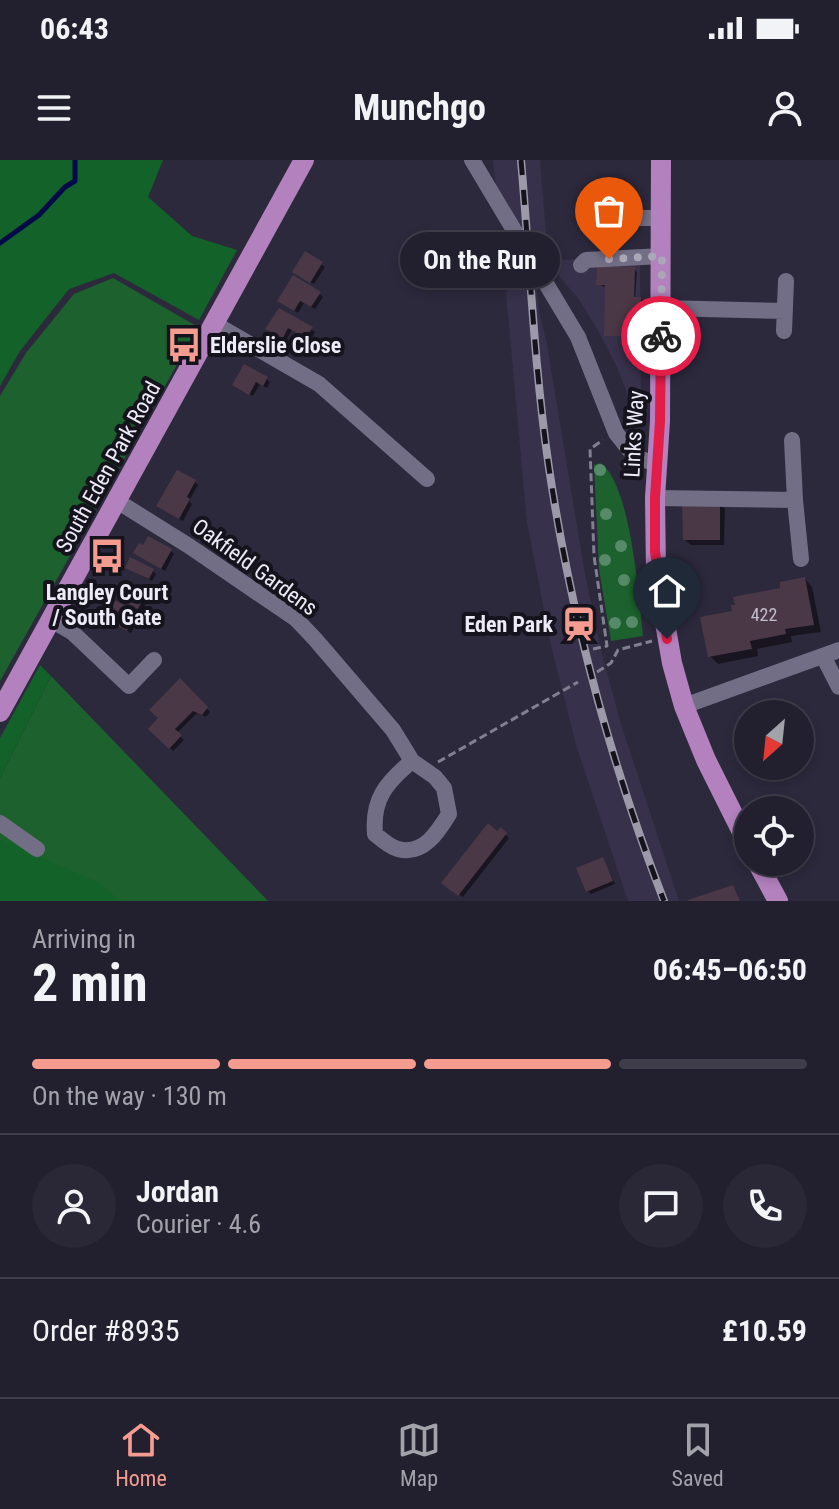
<!DOCTYPE html>
<html lang="en">
<head>
<meta charset="utf-8">
<style>
  body { margin:0; font-family:"Roboto Condensed",sans-serif; background:#2a2736; color:#f1f3f6; height:100vh; display:flex; flex-direction:column; font-size:30px; white-space:nowrap }
  * { box-sizing:border-box; margin:0 }
  p { font-size:26px; color:#a2a2aa }
  .icon { flex:none; width:44px; height:44px; fill:none; stroke:currentColor; stroke-width:2; stroke-linecap:round; stroke-linejoin:round }
  .map { position:relative; height:741px; overflow:hidden }
  .side { display:flex; flex-direction:column; background:#221f2e; flex:1 }
  .side>* { flex:none }
  .needle { width:52px; rotate:207deg }
  .tools { position:absolute; left:734px; top:540px; display:grid; gap:16px }
  .tools a { display:grid; place-items:center; width:80px; height:80px; border-radius:50%; background:#221f2e; box-shadow:0 4px 12px #0003,0 0 0 2px #3f3d4a; font-size:40px }
  .pin { position:absolute; display:grid; place-items:center; width:68px; height:68px; color:#fff; margin:-82px -34px; border-radius:50% 50% 50% 0; rotate:-45deg; box-shadow:0 0 8px #0007 }
  .pin .icon { rotate:45deg }
  .courier { position:absolute; display:grid; place-items:center; width:80px; height:80px; margin:-40px; border:6px solid #e11d48; border-radius:50%; background:#fff; color:#222; box-shadow:0 2px 10px #0007 }
  .bubble { position:absolute; height:56px; border-radius:28px; background:#221f2e; box-shadow:0 4px 12px #0003,0 0 0 2px #3f3d4a; font-size:26px; font-weight:700; line-height:56px; text-align:center }
  .head em { font-style:normal; font-weight:700 }
  .head div { display:flex; flex-direction:column-reverse }
  .head { display:flex; align-items:center; justify-content:space-between; height:136px; padding:0 32px }
  h1 { font-size:52px; font-weight:700; line-height:60px }
  .bar { display:grid; grid-template-columns:repeat(4,1fr); gap:12px 8px; align-content:center; height:96px; padding:0 32px }
  .bar i { height:10px; border-radius:6px; background:#3f3d4a }
  .bar .current { background:#f59c91 }
  .bar p { grid-column:span 4 }
  .line { display:flex; align-items:center; gap:20px; padding:0 32px; border-top:2px solid #3f3d4a }
  .line div { flex:1 }
  .round { display:grid; place-items:center; flex:none; width:84px; height:84px; border-radius:42px; background:#2a2736 }
  .status { display:flex; justify-content:space-between; align-items:center; height:56px; padding:0 40px; background:#221f2e; direction:ltr }
  .status svg { height:22px; fill:currentColor }
  header { display:flex; justify-content:space-between; align-items:center; height:104px; padding:0 32px; background:#221f2e; font-size:36px; font-weight:700 }
  .menu { display:flex; justify-content:space-around; align-items:center; height:112px; border-top:2px solid #3f3d4a; background:#221f2e; font-size:22px; color:#a2a2aa }
  .menu a { display:grid; justify-items:center; gap:4px }
  .menu .current { color:#f59c91 }
  .map>svg:first-child { display:block }
  .built { fill:#37314b }
  .green { fill:#1d622e }
  .forest { fill:#136229 }
  .shadow { fill:#0007 }
  .lines { fill:none; stroke-linecap:round; stroke-linejoin:round }
  .stream { stroke:#000a49; stroke-width:5 }
  .building { fill:#4b3847 }
  .path { stroke:#827f90; stroke-width:3; stroke-dasharray:8 4; stroke-linecap:butt }
  .minor { stroke:#726e85; stroke-width:16 }
  .major { stroke:#b381bd; stroke-width:20 }
  .rail-casing { stroke:#9c99a9; stroke-width:8 }
  .rail { stroke:#15131c; stroke-width:5; stroke-dasharray:15; stroke-linecap:butt }
  .tree { fill:#578a68 }
  .done { stroke:#aaa7b7; stroke-width:8; stroke-dasharray:0 14.4 }
  .route { stroke:#e11d48; stroke-width:10 }
  .labels { text-anchor:middle; dominant-baseline:central; stroke-width:8; stroke-linejoin:round; paint-order:stroke }
  .number-label { font-size:18px; fill:#c4becc }
  .poi-label { font-size:22px; font-weight:bold; fill:#edebf8; stroke:#15131c; text-anchor:start }
  .street-label { font-size:22px; fill:#edebf8; stroke:#15131c }
</style>
</head>
<body>
<div class="status"><b>06:43</b><svg viewBox="0 0 49 12"><path d="M0 12V9h3v3zM5 12V6h3v6zM10 12V3h3v9zM15 12V0h3v12zM26 1h20v11H26zM47 4h2v5h-2z"/></svg></div>
<header><svg class="icon" aria-label="menu" viewBox="0 0 24 24"><path d="M4 6h16M4 12h16M4 18h16"/></svg>Munchgo<svg class="icon" aria-label="person" viewBox="0 0 24 24"><circle cx="12" cy="8" r="4"/><path d="M4 21q1-7 8-7t8 7"/></svg></header>
<div class="map">
<svg width="839" height="741" viewBox="0 0 839 741">
  <rect width="100%" height="100%" fill="#2d293d"/>
  <!-- built -->
  <path class="built" d="M493,0H540L546,73L532,76L539,152L547,184L584,409L599,482L620,561L679,741H628L576,585L552,490L527,363L506,133L511,118L505,44L496,26Z
    M640,97L641,252L634,251L617,207L599,172L578,138L559,116L558,100Z"/>
  <!-- green -->
  <path class="green" d="M113,118L198,167L0,521V236L26,193L74,134Z
    M600,303C631,322 639,440 643,476L611,481L599,409L594,305Z
    M51,516L268,741H0V618Z"/>
  <!-- forest -->
  <path class="forest" d="M0,0H163L148,37L192,76L237,90L199,160L114,113L69,129L20,191L0,226Z
    M40,505L51,516L0,618V578Z
    M0,679L102,724L120,741H0Z"/>
  <!-- shadow -->
  <path class="shadow" d="M321,104L325,107L314,124L298,115Z
    M634,109L637,112L635,139L642,140L641,176H608L607,128L598,124Z
    M319,133L323,137L315,149L304,143L298,153L283,144Z
    M273,162L311,169L315,172L310,180L292,170L286,180L271,172Z
    M244,206L267,219L270,222L267,228L260,224L253,236L238,228Z
    M195,322L198,325L189,341L192,344L183,361L162,349Z
    M719,343L725,349L724,385H691L685,380Z
    M171,391L174,394L165,411L139,396Z
    M131,410L153,411L156,414L152,421Z
    M805,419L812,427L821,472L791,476L792,482L757,489L758,496L718,504L710,496L734,453Z
    M144,436L148,439L142,451L116,437Z
    M136,454L140,457L131,473L111,463Z
    M180,521L210,552L206,557L197,553L177,573L184,580L173,591L150,569L160,558Z
    M501,670L509,678L463,737L447,726Z
    M603,699L615,724L591,734L588,731Z"/>
  <g class="lines">
    <!-- stream -->
    <path class="stream" d="M0,83L39,55L65,27L75,21V0"/>
  </g>
  <!-- building -->
  <path class="building" d="M305,91L323,102L310,123L292,112Z
    M597,106L635,107L634,137H641V176H604L605,125H596Z
    M293,115L321,132L311,147L300,141L294,151L277,141Z
    M279,148L313,167L306,178L288,168L283,178L265,169Z
    M244,204L268,217L263,226L256,222L249,235L232,225Z
    M177,310L196,320L187,337L190,339L179,359L156,346Z
    M682,338L720,341V380H683Z
    M148,376L172,389L161,409L133,393L139,383L143,385Z
    M130,397L154,409L149,419L125,408Z
    M805,417L814,465L785,469L786,474L750,481L752,489L708,497L700,457L732,451L731,445H735L733,437L780,428V422Z
    M116,423L123,426L125,423L146,434L138,449L110,434Z
    M109,437L137,452L127,471L105,460L109,452L103,448Z
    M180,518L208,547L202,555L193,551L175,569L182,575L169,589L148,569L158,558L149,550Z
    M488,663L497,671L501,667L507,673L458,736L441,723Z
    M603,697L613,721L586,732L576,708Z
    M733,725L740,741H688V740Z"/>
  <g class="lines">
    <!-- path -->
    <path class="path" d="M593,489L607,486L594,396L590,289L603,280
      M597,512L611,503L618,490L652,481
      M438,602L578,522"/>
    <!-- minor -->
    <path class="minor" d="M472,0L578,177L616,273L635,297L657,304
      M591,58H662
      M581,105L586,100L662,96
      M662,148L785,151
      M215,164L319,224L427,319
      M784,171L786,121
      M792,280L795,340
      M655,338L795,340L801,399
      M117,341L189,386L296,459L315,479L393,570L412,601L435,617L444,628L449,654C438,672 423,696 398,689C390,687 381,679 375,674C372,639 386,623 412,601
      M51,460L72,472L129,526L154,500
      M823,496L839,527
      M684,546L839,490
      M0,663L37,689"/>
    <!-- major -->
    <path class="major" d="M661,0L660,261L655,338L656,411L672,503L684,546L706,600L748,684
      M0,552L304,0
      M757,702L778,741"/>
    <!-- rail casing -->
    <g class="rail-casing">
      <path id="rail" d="M521,0C530,103 534,206 549,308C571,456 610,601 664,741"/>
    </g>
    <!-- rail -->
    <use href="#rail" class="rail"/>
  </g>
  <!-- trees -->
  <g class="tree">
    <circle cx="600" cy="310" r="6"/>
    <circle cx="606" cy="354" r="6"/>
    <circle cx="621" cy="386" r="6"/>
    <circle cx="605" cy="400" r="6"/>
    <circle cx="624" cy="420" r="6"/>
    <circle cx="632" cy="462" r="6"/>
    <circle cx="615" cy="463" r="6"/>
  </g>
  <g class="lines">
    <!-- done -->
    <path class="done" d="M609,99L662,96L661,176"/>
    <!-- route -->
    <path class="route" d="M661,176L660,261L655,338V391L667,479"/>
  </g>
  <!-- icons -->
  <defs>
    <g id="bus-bare" transform="scale(2.76)"><path d="M-5-6H5V4H4V6H2V4H-2V6H-4V4H-5ZM-3.5-4V0h7V-4ZM-3.5 1.2v1.5H-2V1.2ZM2 1.2v1.5H3.5V1.2Z" fill="#f59c91" stroke="#15131c" stroke-width="2.5" paint-order="stroke"/></g>
    <g id="station-bare" transform="scale(2.76)"><path d="M-3-6H3Q5-6 5-4V2Q5 4 3 4L4.5 6H3L1.5 4h-3L-3 6H-4.5L-3 4Q-5 4-5 2V-4Q-5-6-3-6ZM-3.5-4v3h7v-3ZM-3.5 1v1.5H-2V1ZM2 1v1.5H3.5V1Z" fill="#f59c91" stroke="#15131c" stroke-width="2.5" paint-order="stroke"/></g>
  </defs>
  <g fill-rule="evenodd">
    <use href="#bus-bare" x="184" y="185"/>
    <use href="#bus-bare" x="107" y="396"/>
    <use href="#station-bare" x="579" y="464"/>
  </g>
  <g class="labels">
    <!-- number labels -->
    <g class="number-label">
      <text x="764" y="454">422</text>
    </g>
    <!-- poi labels -->
    <g class="poi-label">
      <text x="210" y="185">Elderslie Close</text>
      <text x="107" y="432" text-anchor="middle">Langley Court<tspan x="107" dy="25">/ South Gate</tspan></text>
      <text x="553" y="464" text-anchor="end">Eden Park</text>
    </g>
    <!-- street labels -->
    <g class="street-label">
      <text transform="translate(634 274) rotate(-87)">Links Way</text>
      <text transform="translate(108 307) rotate(-61)">South Eden Park Road</text>
      <text transform="translate(255 407) rotate(36)">Oakfield Gardens</text>
    </g>
  </g>
</svg>
<div class="tools">
<a><svg class="needle" viewBox="-14 -14 28 28"><path d="M0-13l5 13h-10z" fill="#e53935"/><path d="M0 13l5-13h-10z" fill="#a2a2aa"/></svg></a>
<a><svg class="icon" aria-label="locate" viewBox="0 0 24 24"><circle cx="12" cy="12" r="6"/><path d="M12 2v4M12 18v4M2 12h4M18 12h4"/></svg></a>
</div>
<div class="pin" style="left:609px;top:99px;background:#ea580c"><svg class="icon" aria-label="bag" viewBox="0 0 24 24"><path d="M5 8h14l-1 12H6zM9 8a3 3 0 0 1 6 0"/></svg></div>
<div class="pin" style="left:667px;top:479px;background:#1f2937"><svg class="icon" aria-label="home" viewBox="0 0 24 24"><path d="M3 11l9-7 9 7M6 9v11h12V9"/></svg></div>
<div class="courier" style="left:661px;top:176px"><svg class="icon" aria-label="bike" viewBox="0 0 24 24"><circle cx="6" cy="16" r="4"/><circle cx="18" cy="16" r="4"/><path d="M6 16l4-8h5l3 8M10 8l3 8H6M13 5h3"/></svg></div>
<div class="bubble" style="left:400px;top:72px;width:160px">On the Run</div>
</div>
<section class="side">
<div class="head"><div><h1>2 min</h1><p>Arriving in</p></div><em>06:45–06:50</em></div>
<div class="bar"><i class="current"></i><i class="current"></i><i class="current"></i><i></i><p>On the way · 130 m</p></div>
<div class="line" style="height:144px"><a class="round"><svg class="icon" aria-label="person" viewBox="0 0 24 24"><circle cx="12" cy="8" r="4"/><path d="M4 21q1-7 8-7t8 7"/></svg></a><div><b>Jordan</b><p>Courier · 4.6</p></div><a class="round"><svg class="icon" aria-label="chat" viewBox="0 0 24 24"><path d="M4 5h16v11H9l-5 4z"/></svg></a><a class="round"><svg class="icon" aria-label="phone" viewBox="0 0 24 24"><path d="M5 4h4l2 5-3 2q2 4 5 5l2-3 5 2v4C11 20 4 13 5 4z"/></svg></a></div>
<div class="line" style="height:104px"><div>Order #8935</div><b>£10.59</b></div>
</section>
<nav class="menu">
<a class="current"><svg class="icon" aria-label="home" viewBox="0 0 24 24"><path d="M3 11l9-7 9 7M6 9v11h12V9"/></svg>Home</a>
<a><svg class="icon" aria-label="map" viewBox="0 0 24 24"><path d="M3 6l6-2 6 2 6-2v14l-6 2-6-2-6 2zM9 4v14M15 6v14"/></svg>Map</a>
<a><svg class="icon" aria-label="saved" viewBox="0 0 24 24"><path d="M7 4h10v16l-5-4-5 4z"/></svg>Saved</a>
</nav>
</body>
</html>
